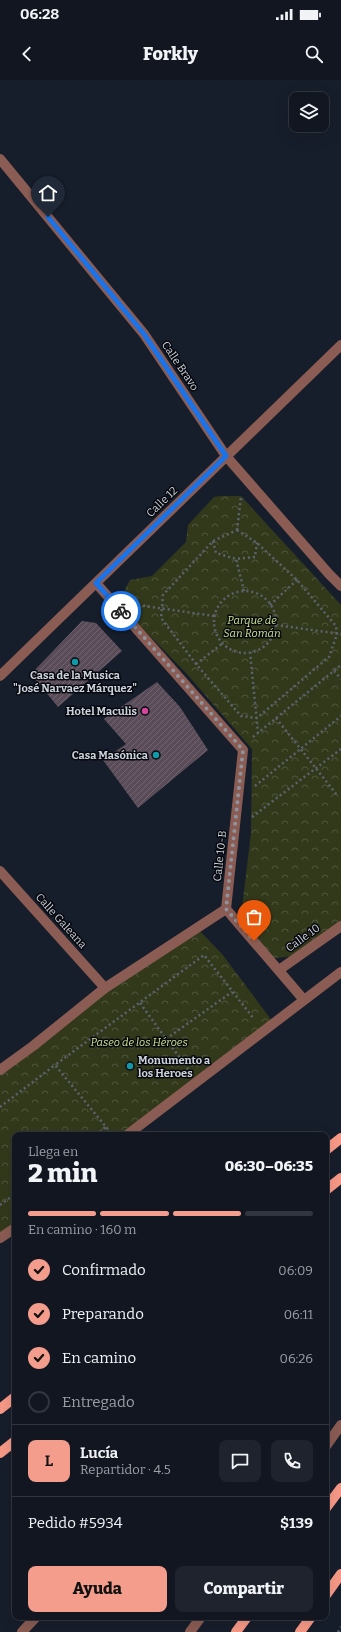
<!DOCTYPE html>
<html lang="es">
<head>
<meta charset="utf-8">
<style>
  body { margin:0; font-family:Bitter,serif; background:#1e232d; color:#f1f3f6; height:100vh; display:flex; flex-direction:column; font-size:15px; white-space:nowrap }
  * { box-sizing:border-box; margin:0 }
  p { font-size:13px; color:#9c9fa5 }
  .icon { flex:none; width:22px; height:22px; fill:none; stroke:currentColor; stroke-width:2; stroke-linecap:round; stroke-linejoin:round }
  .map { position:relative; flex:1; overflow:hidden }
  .side { position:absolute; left:12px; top:1052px; width:317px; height:488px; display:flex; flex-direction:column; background:#111620; border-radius:8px; box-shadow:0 4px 16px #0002,0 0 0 1px #30353e }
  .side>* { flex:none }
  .buttons { position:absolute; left:289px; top:12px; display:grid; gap:8px }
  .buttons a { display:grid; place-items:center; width:40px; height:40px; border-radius:8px; background:#111620; box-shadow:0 4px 16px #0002,0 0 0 1px #30353e; font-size:20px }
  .pin { position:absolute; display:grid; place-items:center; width:34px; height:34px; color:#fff; margin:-41px -17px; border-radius:50% 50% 50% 0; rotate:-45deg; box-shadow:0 0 4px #0007 }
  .pin .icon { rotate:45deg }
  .courier { position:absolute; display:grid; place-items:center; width:40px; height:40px; margin:-20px; border:3px solid #1a73e8; border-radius:50%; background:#fff; color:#222; box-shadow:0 1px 5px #0007 }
  .headline em { font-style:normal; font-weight:800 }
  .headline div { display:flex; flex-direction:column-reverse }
  .headline { display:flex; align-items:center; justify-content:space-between; height:68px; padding:0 16px }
  h1 { font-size:26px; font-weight:800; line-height:30px }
  .bar { display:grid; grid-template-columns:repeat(4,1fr); gap:6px 4px; align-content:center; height:48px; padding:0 16px }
  .bar i { height:5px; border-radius:3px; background:#30353e }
  .bar .current { background:#f49d8c }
  .bar p { grid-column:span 4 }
  .line { display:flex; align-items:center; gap:10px; padding:0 16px; border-top:1px solid #30353e }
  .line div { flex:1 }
  .round { display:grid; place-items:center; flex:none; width:42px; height:42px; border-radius:8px; background:#1e232d }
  ol { padding:0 16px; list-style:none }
  li { display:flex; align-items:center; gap:12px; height:44px }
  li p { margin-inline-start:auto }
  li .icon { padding:4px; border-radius:50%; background:#f49d8c; color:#111; stroke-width:4 }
  li:last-child { color:#9c9fa5 }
  li i { width:22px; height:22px; border:2px solid #30353e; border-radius:50% }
  .cta { display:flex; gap:8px; margin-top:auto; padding:8px 16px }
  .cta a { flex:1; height:46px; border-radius:8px; background:#f49d8c; color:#111; font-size:16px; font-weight:800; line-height:46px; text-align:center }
  .cta a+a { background:#1e232d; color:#f1f3f6 }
  .status { display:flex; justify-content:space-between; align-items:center; height:28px; padding:0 20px; background:#111620; direction:ltr }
  .status svg { height:11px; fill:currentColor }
  header { display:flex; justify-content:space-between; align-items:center; height:52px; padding:0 16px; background:#111620; font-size:18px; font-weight:800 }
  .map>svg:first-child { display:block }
  .park { fill:url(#park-crowns) }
  .building { fill:url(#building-hatch) }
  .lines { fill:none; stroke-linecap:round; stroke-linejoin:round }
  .path { stroke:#5c636f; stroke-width:2.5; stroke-dasharray:2 3; stroke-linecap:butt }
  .minor { stroke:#8a5c53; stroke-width:10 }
  .major { stroke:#f89987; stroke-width:10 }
  .done { stroke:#8d949e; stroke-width:4; stroke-dasharray:0 7.2 }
  .route { stroke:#1a73e8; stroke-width:5 }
  .culture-dot { fill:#0f9aa8; stroke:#06080e; stroke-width:1.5 }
  .hotel-dot { fill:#d1479c; stroke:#06080e; stroke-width:1.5 }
  .labels { text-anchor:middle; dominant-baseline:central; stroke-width:3; stroke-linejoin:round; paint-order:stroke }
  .street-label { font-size:11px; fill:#cdd3dc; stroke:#06080e }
  .park-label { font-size:11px; font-style:italic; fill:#cee290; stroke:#06080e }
  .poi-label { font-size:11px; font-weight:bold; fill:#cdd3dc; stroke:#06080e; text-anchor:end }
</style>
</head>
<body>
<div class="status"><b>06:28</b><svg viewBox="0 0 49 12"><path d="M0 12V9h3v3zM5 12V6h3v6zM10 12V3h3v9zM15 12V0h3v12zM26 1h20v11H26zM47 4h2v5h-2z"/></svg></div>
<header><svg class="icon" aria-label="back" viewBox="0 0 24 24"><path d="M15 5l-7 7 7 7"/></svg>Forkly<svg class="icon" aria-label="search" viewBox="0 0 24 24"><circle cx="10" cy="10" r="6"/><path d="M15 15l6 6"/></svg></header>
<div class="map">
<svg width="341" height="1552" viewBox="0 0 341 1552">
  <defs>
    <pattern id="park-crowns" width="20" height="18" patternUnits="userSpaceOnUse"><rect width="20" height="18" fill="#32391b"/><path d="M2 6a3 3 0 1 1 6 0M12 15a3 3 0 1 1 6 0" fill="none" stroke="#4e553c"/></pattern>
    <pattern id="building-hatch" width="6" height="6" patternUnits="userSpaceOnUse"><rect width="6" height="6" fill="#5a4c58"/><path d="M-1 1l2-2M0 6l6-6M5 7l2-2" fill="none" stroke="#70656f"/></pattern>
  </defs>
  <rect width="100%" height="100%" fill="#171e2b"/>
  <!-- park -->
  <path class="park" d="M221,416H241L341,525V844L300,875L269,879L240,844L251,753L252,669L186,593L118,523L130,500L152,496L186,462L188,445L214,417Z
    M197,848L222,874L273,942L119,1055H15V1148L0,1158V990L102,910Z"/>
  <!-- building -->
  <path class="building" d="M82,541L96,543L122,571L58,627L31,594Z
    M157,602L180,627L208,670L138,728L103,680L126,664L104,639Z"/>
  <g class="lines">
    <!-- path -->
    <path class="path" d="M237,450L257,463L297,500L336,546L337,554L329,577L257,638L241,636L196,584L161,538L163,515L213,461Z
      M237,450L241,417
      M213,461L216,473L236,479
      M244,511L236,479L255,477L257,463
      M214 542a31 31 0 1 1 62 0a31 31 0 1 1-62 0Z
      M138,525L214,536
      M270,525L297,500
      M276,545L341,554
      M250,572L258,653
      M196,584L223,563
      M334,591L341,599
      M276,638L337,715
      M253,657L341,585
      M255,706L341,636
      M252,737L341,669
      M140,923L188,989
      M166,959L232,912
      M0,1027L55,985
      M111,1053L55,985L204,875L254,939
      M96,1055L106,1047
      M0,1125L15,1114
      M338,1552L341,1547"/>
    <!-- minor -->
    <path class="minor" d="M0,79L144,254L226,376L329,494L341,506
      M96,503L243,670L226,829
      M0,596L341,265
      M0,791L105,908
      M226,829L304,920
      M279,890L341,846
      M0,990L33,966L105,908L226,829
      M127,1055L341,892
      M0,1158L15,1148
      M326,1366L341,1345
      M22,1552L36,1537
      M190,1552L201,1537"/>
    <!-- major -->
    <path class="major" d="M326,1070L341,1058
      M326,1110L341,1098
      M0,1329L15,1317
      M0,1373L15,1361
      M326,1428L341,1408
      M326,1515L341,1494
      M236,1552L247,1537
      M300,1552L311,1537"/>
  </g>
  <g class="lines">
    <!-- done -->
    <path class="done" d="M121,531L243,670L226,829L254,861"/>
    <!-- route -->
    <path class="route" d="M48,137L144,254L226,376L96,503L121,531"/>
  </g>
  <!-- markers -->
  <g class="culture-dot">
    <circle cx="75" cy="582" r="4"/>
    <circle cx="156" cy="675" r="4"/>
    <circle cx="130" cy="986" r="4"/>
  </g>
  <circle class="hotel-dot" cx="145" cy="631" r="4"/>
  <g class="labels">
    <!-- street labels -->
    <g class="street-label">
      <text transform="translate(180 286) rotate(56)">Calle Bravo</text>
      <text transform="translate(162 422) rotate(-44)">Calle 12</text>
      <text transform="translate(220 776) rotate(-84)">Calle 10-B</text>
      <text transform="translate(61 841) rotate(48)">Calle Galeana</text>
      <text transform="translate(303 858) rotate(-36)">Calle 10</text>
    </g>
    <!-- park labels -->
    <g class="park-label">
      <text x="252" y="540">Parque de<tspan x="252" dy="13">San Román</tspan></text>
      <text x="139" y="962">Paseo de los Héroes</text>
    </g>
    <!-- poi labels -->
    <g class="poi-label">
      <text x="75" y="595" text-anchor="middle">Casa de la Musica<tspan x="75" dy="13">"José Narvaez Márquez"</tspan></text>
      <text x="137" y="631">Hotel Maculis</text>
      <text x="148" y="675">Casa Masónica</text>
      <text x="138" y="980" text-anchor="start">Monumento a<tspan x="138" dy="13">los Heroes</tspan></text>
    </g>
  </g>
</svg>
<div class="buttons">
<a><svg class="icon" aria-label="layers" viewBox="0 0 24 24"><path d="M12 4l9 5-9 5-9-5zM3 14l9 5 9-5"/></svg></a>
</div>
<div class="pin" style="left:254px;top:861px;background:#ea580c"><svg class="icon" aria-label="bag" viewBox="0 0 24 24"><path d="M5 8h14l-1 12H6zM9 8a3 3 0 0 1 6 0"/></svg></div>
<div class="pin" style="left:48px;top:137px;background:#1f2937"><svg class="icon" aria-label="home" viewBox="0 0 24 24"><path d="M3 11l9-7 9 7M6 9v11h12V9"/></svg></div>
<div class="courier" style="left:121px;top:531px"><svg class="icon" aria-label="bike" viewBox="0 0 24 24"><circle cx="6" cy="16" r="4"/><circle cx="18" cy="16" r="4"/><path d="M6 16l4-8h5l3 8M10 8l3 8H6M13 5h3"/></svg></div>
<section class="side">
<div class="headline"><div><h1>2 min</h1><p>Llega en</p></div><em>06:30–06:35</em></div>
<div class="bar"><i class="current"></i><i class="current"></i><i class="current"></i><i></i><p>En camino · 160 m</p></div>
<ol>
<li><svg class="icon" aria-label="check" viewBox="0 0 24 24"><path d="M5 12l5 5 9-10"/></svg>Confirmado<p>06:09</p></li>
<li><svg class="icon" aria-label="check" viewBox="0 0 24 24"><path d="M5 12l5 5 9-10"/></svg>Preparando<p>06:11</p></li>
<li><svg class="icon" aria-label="check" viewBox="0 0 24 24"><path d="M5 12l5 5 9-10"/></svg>En camino<p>06:26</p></li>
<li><i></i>Entregado</li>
</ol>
<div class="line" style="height:72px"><b class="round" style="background:#f49d8c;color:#111">L</b><div><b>Lucía</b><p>Repartidor · 4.5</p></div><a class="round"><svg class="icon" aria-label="chat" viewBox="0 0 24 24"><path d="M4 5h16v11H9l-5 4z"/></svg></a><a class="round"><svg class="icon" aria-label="phone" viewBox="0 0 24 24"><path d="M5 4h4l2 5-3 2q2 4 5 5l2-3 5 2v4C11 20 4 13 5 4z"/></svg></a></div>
<div class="line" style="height:52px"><div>Pedido #5934</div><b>$139</b></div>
<div class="cta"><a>Ayuda</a><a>Compartir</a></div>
</section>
</div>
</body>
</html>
